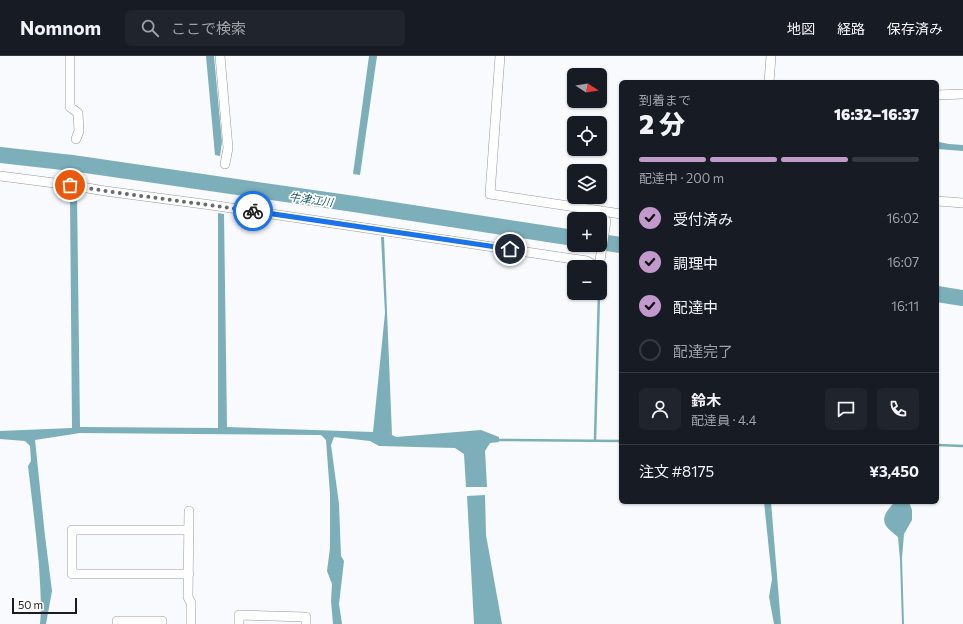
<!DOCTYPE html>
<html lang="ja">
<head>
<meta charset="utf-8">
<style>
  body { margin:0; font-family:Commissioner,"Noto Sans JP",sans-serif; background:#20242c; color:#f1f3f6; height:100vh; display:flex; flex-direction:column; font-size:15px; white-space:nowrap }
  * { box-sizing:border-box; margin:0 }
  p { font-size:13px; color:#9ea1a6 }
  .icon { flex:none; width:22px; height:22px; fill:none; stroke:currentColor; stroke-width:2; stroke-linecap:round; stroke-linejoin:round }
  .map { position:relative; flex:1; overflow:hidden }
  .panel { position:absolute; left:619px; top:24px; width:320px; height:424px; display:flex; flex-direction:column; background:#171b24; border-radius:6px; box-shadow:0 1px 3px #0004 }
  .panel>* { flex:none }
  .needle { width:26px; rotate:102deg }
  .tools { position:absolute; left:567px; top:12px; display:grid; gap:8px }
  .tools a { display:grid; place-items:center; width:40px; height:40px; border-radius:6px; background:#171b24; box-shadow:0 1px 3px #0004; font-size:20px }
  .scale { position:absolute; left:12px; bottom:10px; width:65px; box-sizing:border-box; padding-left:4px; border:2px solid #1c1c1e; border-top:0; font-size:11px; line-height:14px; white-space:nowrap; color:#1c1c1e; -webkit-text-stroke:3px #fff; paint-order:stroke }
  .pin { position:absolute; display:grid; place-items:center; width:34px; height:34px; color:#fff; margin:-17px; border:2px solid #fff; border-radius:50%; box-shadow:0 1px 4px #0007 }
  .courier { position:absolute; display:grid; place-items:center; width:40px; height:40px; margin:-20px; border:3px solid #1a73e8; border-radius:50%; background:#fff; color:#222; box-shadow:0 1px 5px #0007 }
  .head em { font-style:normal; font-weight:800 }
  .head div { display:flex; flex-direction:column-reverse }
  .head { display:flex; align-items:center; justify-content:space-between; height:68px; padding:0 20px }
  h1 { font-size:26px; font-weight:800; line-height:30px }
  .bar { display:grid; grid-template-columns:repeat(4,1fr); gap:6px 4px; align-content:center; height:48px; padding:0 20px }
  .bar i { height:5px; border-radius:3px; background:#363941 }
  .bar .active { background:#c199cb }
  .bar p { grid-column:span 4 }
  .line { display:flex; align-items:center; gap:10px; padding:0 20px; border-top:1px solid #363941 }
  .line div { flex:1 }
  .round { display:grid; place-items:center; flex:none; width:42px; height:42px; border-radius:6px; background:#20242c }
  ol { padding:0 20px; list-style:none }
  li { display:flex; align-items:center; gap:12px; height:44px }
  li p { margin-inline-start:auto }
  li .icon { padding:4px; border-radius:50%; background:#c199cb; color:#111; stroke-width:4 }
  li:last-child { color:#9ea1a6 }
  li i { width:22px; height:22px; border:2px solid #363941; border-radius:50% }
  header { display:flex; align-items:center; gap:24px; box-sizing:border-box; height:56px; padding:0 20px; background:#171b24; border-bottom:1px solid #363941 }
  header strong { font-size:19px }
  nav { display:flex; gap:22px; margin-inline-start:auto; font-size:14px }
  .search { width:280px; height:36px; background:#20242c; display:flex; align-items:center; gap:10px; box-sizing:border-box; padding:0 14px; border-radius:6px; color:#9ea1a6; font-size:15px }
  .map>svg:first-child { display:block }
  .water { fill:#7cafb9 }
  .lines { fill:none; stroke-linecap:round; stroke-linejoin:round }
  .stream { stroke:#7cafb9; stroke-width:2.5 }
  .river { stroke:#7cafb9; stroke-width:16 }
  .minor-casing { stroke:#97999c; stroke-width:10 }
  .minor { stroke:#fff; stroke-width:9 }
  .done { stroke:#696a6c; stroke-width:4; stroke-dasharray:0 7.2 }
  .route { stroke:#1a73e8; stroke-width:5 }
  .labels { text-anchor:middle; dominant-baseline:central; stroke-width:3.5; stroke-linejoin:round; paint-order:stroke }
  .water-label { font-size:11px; font-style:italic; fill:#185f6a; stroke:#fff }
</style>
</head>
<body>
<header>
<strong>Nomnom</strong>
<div class="search"><svg class="icon" aria-label="search" viewBox="0 0 24 24"><circle cx="10" cy="10" r="6"/><path d="M15 15l6 6"/></svg>ここで検索</div>
<nav><a>地図</a><a>経路</a><a>保存済み</a></nav>
</header>
<div class="map">
<svg width="963" height="568" viewBox="0 0 963 568">
  <rect width="100%" height="100%" fill="#f8fafe"/>
  <!-- water -->
  <path class="water" d="M206,0H214L222,86L220,100L215,99Z
    M369,0H377L360,119L353,118Z
    M937,83L939,86L949,88L963,89V95L937,93Z
    M70,138H77L80,371L218,372V157L224,158L227,371L373,376L385,257L381,181H384L392,379L396,381L481,374L499,381V386L490,387L485,395L487,431H466L464,398L455,392L379,390L370,385L334,381L331,389L339,448L341,500L344,505L339,548L342,568H333L331,545L332,528L327,515L330,492V438L326,384L321,379L80,377L35,384L45,480L52,535L46,568H40C42,548 40,529 39,509C36,476 32,443 28,410L31,405L30,390L25,385L0,383V375L72,372Z
    M485,439L486,479L502,568H474L467,440Z
    M764,446H771L781,568H774L769,541L772,523Z
    M894,446H909L912,454V464L904,478L902,502L904,568H902L900,504L898,481C890,474 880,469 886,457C888,453 892,450 894,446Z"/>
  <g class="lines">
    <!-- stream -->
    <path class="stream" d="M496,384L621,385
      M595,384L599,237
      M937,389L963,390"/>
    <!-- river -->
    <path class="river" d="M0,99L72,107L354,148L574,182
      M600,186L621,189
      M937,238L963,242"/>
    <!-- minor casing -->
    <g class="minor-casing">
      <path id="minor" d="M70,0V51L78,57L79,75L76,83
        M220,0L228,92L225,108
        M500,0L490,138L621,158
        M769,26L771,0
        M937,39L963,38
        M0,120L70,129L105,135L211,149L587,205L597,211
        M937,145L963,147
        M585,153L597,163
        M599,211L606,165
        M189,455L188,541L191,547V568
        M189,518H72V474H189
        M117,568V565H162V568
        M239,568V559L306,561V568"/>
    </g>
    <!-- minor -->
    <use href="#minor" class="minor"/>
  </g>
  <g class="lines">
    <!-- done -->
    <path class="done" d="M70,129L105,135L253,155"/>
    <!-- route -->
    <path class="route" d="M253,155L510,193"/>
  </g>
  <g class="labels">
    <!-- water labels -->
    <g class="water-label">
      <text transform="translate(311 143) rotate(8)">牛津江川</text>
    </g>
  </g>
</svg>
<div class="tools">
<a><svg class="needle" viewBox="-14 -14 28 28"><path d="M0-13l5 13h-10z" fill="#e53935"/><path d="M0 13l5-13h-10z" fill="#9ea1a6"/></svg></a>
<a><svg class="icon" aria-label="locate" viewBox="0 0 24 24"><circle cx="12" cy="12" r="6"/><path d="M12 2v4M12 18v4M2 12h4M18 12h4"/></svg></a>
<a><svg class="icon" aria-label="layers" viewBox="0 0 24 24"><path d="M12 4l9 5-9 5-9-5zM3 14l9 5 9-5"/></svg></a>
<a>+</a>
<a>−</a>
</div>
<div class="scale">50 m</div>
<div class="pin" style="left:70px;top:129px;background:#ea580c"><svg class="icon" aria-label="bag" viewBox="0 0 24 24"><path d="M5 8h14l-1 12H6zM9 8a3 3 0 0 1 6 0"/></svg></div>
<div class="pin" style="left:510px;top:193px;background:#1f2937"><svg class="icon" aria-label="home" viewBox="0 0 24 24"><path d="M3 11l9-7 9 7M6 9v11h12V9"/></svg></div>
<div class="courier" style="left:253px;top:155px"><svg class="icon" aria-label="bike" viewBox="0 0 24 24"><circle cx="6" cy="16" r="4"/><circle cx="18" cy="16" r="4"/><path d="M6 16l4-8h5l3 8M10 8l3 8H6M13 5h3"/></svg></div>
<section class="panel">
<div class="head"><div><h1>2 分</h1><p>到着まで</p></div><em>16:32–16:37</em></div>
<div class="bar"><i class="active"></i><i class="active"></i><i class="active"></i><i></i><p>配達中 · 200 m</p></div>
<ol>
<li><svg class="icon" aria-label="check" viewBox="0 0 24 24"><path d="M5 12l5 5 9-10"/></svg>受付済み<p>16:02</p></li>
<li><svg class="icon" aria-label="check" viewBox="0 0 24 24"><path d="M5 12l5 5 9-10"/></svg>調理中<p>16:07</p></li>
<li><svg class="icon" aria-label="check" viewBox="0 0 24 24"><path d="M5 12l5 5 9-10"/></svg>配達中<p>16:11</p></li>
<li><i></i>配達完了</li>
</ol>
<div class="line" style="height:72px"><a class="round"><svg class="icon" aria-label="person" viewBox="0 0 24 24"><circle cx="12" cy="8" r="4"/><path d="M4 21q1-7 8-7t8 7"/></svg></a><div><b>鈴木</b><p>配達員 · 4.4</p></div><a class="round"><svg class="icon" aria-label="chat" viewBox="0 0 24 24"><path d="M4 5h16v11H9l-5 4z"/></svg></a><a class="round"><svg class="icon" aria-label="phone" viewBox="0 0 24 24"><path d="M5 4h4l2 5-3 2q2 4 5 5l2-3 5 2v4C11 20 4 13 5 4z"/></svg></a></div>
<div class="line" style="height:52px"><div>注文 #8175</div><b>¥3,450</b></div>
</section>
</div>
</body>
</html>
